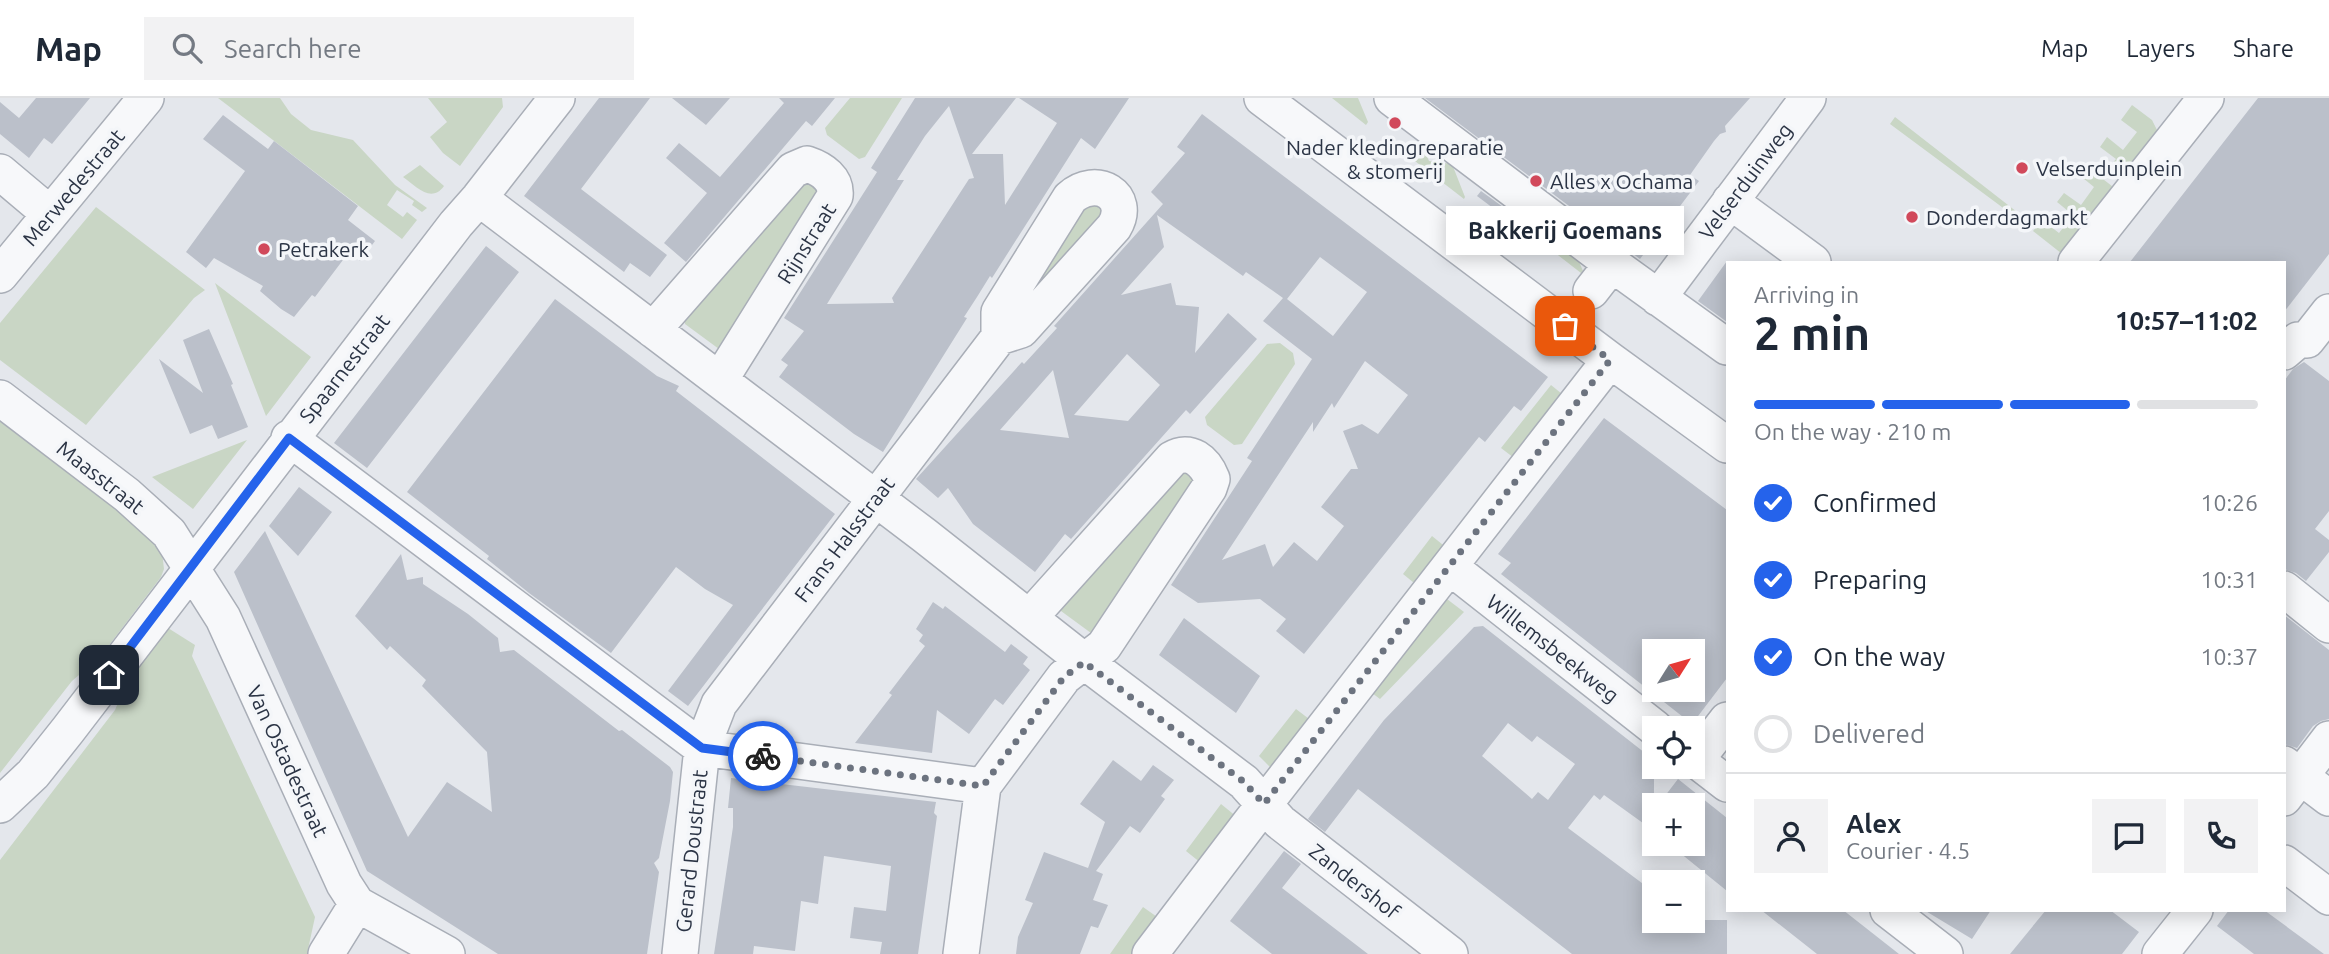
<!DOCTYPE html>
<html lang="en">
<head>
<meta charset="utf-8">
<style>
  body { margin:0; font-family:Ubuntu,sans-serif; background:#f2f2f3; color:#1f2937; height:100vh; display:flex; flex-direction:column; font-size:26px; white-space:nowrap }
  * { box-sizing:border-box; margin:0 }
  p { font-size:23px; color:#747a83 }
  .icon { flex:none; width:38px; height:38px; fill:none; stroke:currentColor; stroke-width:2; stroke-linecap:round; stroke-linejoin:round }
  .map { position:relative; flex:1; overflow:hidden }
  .drawer { position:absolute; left:1726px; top:163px; width:560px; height:651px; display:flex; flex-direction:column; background:#fff; border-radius:0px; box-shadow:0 4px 18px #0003 }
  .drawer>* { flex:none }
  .needle { width:46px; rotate:53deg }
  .fabs { position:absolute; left:1642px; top:541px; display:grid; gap:14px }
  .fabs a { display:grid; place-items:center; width:63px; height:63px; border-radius:0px; background:#fff; box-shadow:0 4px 18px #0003; font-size:35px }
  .pin { position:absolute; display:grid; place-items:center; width:60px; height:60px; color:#fff; margin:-30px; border-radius:14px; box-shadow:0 4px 10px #0006 }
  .courier { position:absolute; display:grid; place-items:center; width:70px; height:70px; margin:-35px; border:5px solid #2563eb; border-radius:50%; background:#fff; color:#222; box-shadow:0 2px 9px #0007 }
  .bubble { position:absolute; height:49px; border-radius:0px; background:#fff; box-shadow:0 4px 18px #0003; font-size:23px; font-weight:700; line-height:49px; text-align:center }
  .headline em { font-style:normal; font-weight:700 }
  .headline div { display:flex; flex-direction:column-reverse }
  .headline { display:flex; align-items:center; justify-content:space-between; height:119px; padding:0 28px }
  h1 { font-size:46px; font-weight:700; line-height:52px }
  .bar { display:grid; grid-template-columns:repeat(4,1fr); gap:10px 7px; align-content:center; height:84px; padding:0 28px }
  .bar i { height:9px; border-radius:5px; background:#e0e1e3 }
  .bar .selected { background:#2563eb }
  .bar p { grid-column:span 4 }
  .line { display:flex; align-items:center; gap:18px; padding:0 28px; border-top:2px solid #e0e1e3 }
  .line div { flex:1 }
  .round { display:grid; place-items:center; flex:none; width:74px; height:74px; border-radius:0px; background:#f2f2f3 }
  ol { padding:0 28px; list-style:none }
  li { display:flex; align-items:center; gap:21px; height:77px }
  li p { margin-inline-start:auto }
  li .icon { padding:7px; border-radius:50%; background:#2563eb; color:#fff; stroke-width:4 }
  li:last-child { color:#747a83 }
  li i { width:38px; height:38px; border:4px solid #e0e1e3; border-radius:50% }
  header { display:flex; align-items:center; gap:42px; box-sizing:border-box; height:98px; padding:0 35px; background:#fff; border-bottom:2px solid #e0e1e3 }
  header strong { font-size:33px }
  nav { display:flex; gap:38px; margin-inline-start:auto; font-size:24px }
  .search { width:490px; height:63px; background:#f2f2f3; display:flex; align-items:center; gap:18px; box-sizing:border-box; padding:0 24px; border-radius:0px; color:#747a83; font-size:26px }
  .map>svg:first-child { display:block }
  .green { fill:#c9d6c5 }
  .building { fill:#bbc0ca; fill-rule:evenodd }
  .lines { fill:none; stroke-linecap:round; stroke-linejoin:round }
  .minor-casing { stroke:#a9aeb7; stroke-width:38 }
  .minor { stroke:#f7f8fa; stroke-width:35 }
  .done { stroke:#6c737f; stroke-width:7; stroke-dasharray:0 12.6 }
  .route { stroke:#2563eb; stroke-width:9 }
  .poi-dot { fill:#d1495b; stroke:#f4f6f9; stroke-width:2.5 }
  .labels { text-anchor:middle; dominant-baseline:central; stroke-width:7; stroke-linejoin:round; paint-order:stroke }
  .poi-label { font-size:21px; fill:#2b3445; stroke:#f4f6f9; text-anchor:start }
  .street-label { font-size:21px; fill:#2b3445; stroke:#f4f6f9 }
</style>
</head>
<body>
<header>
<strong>Map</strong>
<div class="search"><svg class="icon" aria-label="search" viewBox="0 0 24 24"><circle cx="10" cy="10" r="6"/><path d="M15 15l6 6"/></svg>Search here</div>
<nav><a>Map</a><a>Layers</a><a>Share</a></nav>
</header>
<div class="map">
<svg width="2329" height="856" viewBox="0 0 2329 856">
  <rect width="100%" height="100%" fill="#e4e7ec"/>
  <!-- green -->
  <path class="green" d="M218,0H280L291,16L311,32L353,42L395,87L427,110L422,114L412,107L414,103L397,92L387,107L403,119L407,114L417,122L402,141Z
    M428,0H502L503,9L460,68L443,55L430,39L447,24Z
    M850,0H902L865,59L859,61L827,37L825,30Z
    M1332,0H1358L1368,24L1366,27Z
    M2132,7L2152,22L2158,34L2123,85L2107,72L2116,61L2100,49L2107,39L2123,52L2137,34L2121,22Z
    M1895,19L2017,114L2014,118L1890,26Z
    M1403,51L1425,54L1429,63L1452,66L1465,99L1464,101L1402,53Z
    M420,67L444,88C431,106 416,88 403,79Z
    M2085,67L2117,92L2066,159L2033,133L2042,122L2059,135L2073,117L2057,104L2064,95L2081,107L2094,89L2078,76Z
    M806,80L820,94L719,251L685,226V220Z
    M1099,104L1104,117L1023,211L1017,206L1082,107Z
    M96,109L205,192L194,200L86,327L0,262V225Z
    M1516,137L1560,143L1564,153L1575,154L1583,173L1581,175L1545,147L1537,157L1514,139Z
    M215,185L311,259L266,318Z
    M1280,245L1293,255L1295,266L1242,346L1234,347L1207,327L1205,319L1267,246Z
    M1551,287L1567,300L1518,363L1501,350Z
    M0,314L143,424L162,454L164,471L161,479L100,559L72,583L0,675Z
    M247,342L193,411L152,379Z
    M1182,372L1195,382L1097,535H1091L1061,513V506Z
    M1432,438L1448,451L1419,489L1403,476Z
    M1443,498L1464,514L1380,601L1368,592Z
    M168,530L195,547L192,558L315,819L307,856H0V762L115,612L128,581Z
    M1296,611L1313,624L1274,673L1259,658Z
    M1221,706L1237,719L1201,765L1186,753Z
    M1143,809L1160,821L1135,856H1110Z"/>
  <!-- building -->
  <path class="building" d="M36,0H90L52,46L44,40L29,60L0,36V4L19,20Z
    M599,0H650L581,91L667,157L650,179L630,165L624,174L524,98Z
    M672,0H730L706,27Z
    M779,0H835L812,28L806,23L686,164L664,145L707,95L666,60L679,45L720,79L784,5Z
    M915,0H1016L972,56H1003L1005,107L1057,25L1019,0H1129L1095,51L1081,40L992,180L990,178L977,199L964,219L967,220L883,354L854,336L779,279L788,267L781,262L804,233L784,220L877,74L871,70ZM949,8L974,80L969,81L892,200L894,205L827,206L904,82H897L925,38Z
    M1425,0H1750L1725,28L1726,34L1720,36L1714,43L1690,77L1699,83L1640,161Z
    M2258,0H2329V156L2284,214V164H2130Z
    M1202,16L1548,279L1521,313L1514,308L1485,344L1479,339L1304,556L1276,533L1286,521L1260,501L1198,505L1171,487L1252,363L1247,360L1312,261L1263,223L1283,200L1246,174L1243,178L1157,117L1164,149L1121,197L1171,185L1176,207L1199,209L1195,255L1228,215L1257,241L1190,316L1186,312L1071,441L1065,436L1035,474L973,426L948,390L938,400L916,381L1022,264L1024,266L1057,230L1054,228L1163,106L1151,94L1185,55L1177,49ZM1320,159L1367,194L1333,238L1287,201ZM1127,256L1160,287L1128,323L1074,317ZM1365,263L1408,297L1378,336L1362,326L1343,333L1358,371H1351L1321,409L1344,428L1317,463L1294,444L1273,469L1265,446L1222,462L1313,324V334L1332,305L1334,310ZM1053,272L1069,340L1000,332Z
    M223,17L268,51L274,43L358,108L348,122L375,143L360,163L349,154L315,199L312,197L294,219L281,211L260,193L263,188L214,160L206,170L186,154L245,73L203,41Z
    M1481,93L1521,122L1517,128L1477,98Z
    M486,148L519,174L367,370L334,345Z
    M1727,163V224L1698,203Z
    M555,201L657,278L679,288L676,293L835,416L688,608L668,593L733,507L705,491L676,469L611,555L529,495L487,461L489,458L407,394Z
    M209,231L233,286L231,287L248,329L218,341L212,327L190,336L159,261L203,295L183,242Z
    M2304,264L2329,283V413L2315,431L2329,442V454L2306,483L2296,475L2284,471V283L2293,271Z
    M1604,320L1727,412V580L1692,626L1501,476L1511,465L1498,456ZM1654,553H1692V592H1654Z
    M299,389L332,414L298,458L269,428Z
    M265,433L408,739L447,684L492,714L487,654L422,588L426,582L390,548L387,552L355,518L401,456L407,482L423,479V486L468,516L498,540L500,554L514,552L619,633L622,632L670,669L673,674L670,703L659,760L654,765L659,774L647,856H498L367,773L234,474Z
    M933,504L943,511L945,508L1005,554L1011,546L1028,559L1023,566L1030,572L1003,607L995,601L969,636L937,612L932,655L855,645L892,597L889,595L925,548L919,543L923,537L916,531Z
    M2284,517L2329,552V621L2321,623L2313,628L2297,650L2284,646Z
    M1184,520L1260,578L1236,615L1159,557Z
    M1483,528L1654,662V733L1604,697L1600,702L1594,697L1568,730L1654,794V822H1727V856H1572L1358,691L1325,734L1308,721L1384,622L1474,529ZM1508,625L1532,644L1537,638L1575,666L1548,702L1538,694L1532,701L1482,658Z
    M1113,662L1141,683L1153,667L1174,682L1161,698L1165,701L1140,735L1130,728L1096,773L1103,776L1093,802L1108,807L1098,830L1091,828L1080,856H1016L1018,839L1033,805L1025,802L1044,754L1088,770L1105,724L1080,706Z
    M731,680L936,704L934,715L937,718L918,856H880L882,844L850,840L854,809L886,813L891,768L824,758L818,806L801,803L795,853L754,848L753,856H714L733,729V710H728Z
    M1678,681L1727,720V793L1669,746H1692V707H1658Z
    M1284,753L1301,766L1282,790L1368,856H1272L1230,823Z
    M1761,812H1843L1899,856H1817Z
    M1924,812H1991L1972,841Z
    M2046,812H2110L2139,834L2122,856H2010Z
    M2229,812H2264L2324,856H2254L2217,828Z"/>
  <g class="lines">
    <!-- minor casing -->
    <g class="minor-casing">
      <path id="minor" d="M1262,0L1610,262L1727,347
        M1392,0L1612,166L1591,193
        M0,74L50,116
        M479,100L924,437L1084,563L1244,684L1280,724L1450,856
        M1730,103L1813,164
        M2076,164L2206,0
        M1612,166L1727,249
        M0,177L146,0
        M1658,200L1808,0
        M653,232L793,72L807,66C822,71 837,81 835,98L720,282
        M2284,254L2298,242H2307L2329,214
        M0,300L127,397L169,435L223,520L344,786L357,806L326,856
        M289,340L702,650L983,688
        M1450,469L1655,630
        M2284,491L2329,527
        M1692,659L1727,686
        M1696,662L1727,622
        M2284,666L2329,700
        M2284,700L2329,641
        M0,707L33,676L68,632L456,126L479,100L557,0
        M2284,765L2329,799
        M357,806L447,856
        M1888,812L1945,856
        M680,856L702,650L719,606L999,239L1021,232L1114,129C1133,98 1096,76 1070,100L999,214V239
        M961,856L983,688L1064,579L1104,548L1209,390L1212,381C1205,363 1190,350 1172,361L1030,519
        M1150,856L1249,726L1610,262
        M2160,856L2195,812"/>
    </g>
    <!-- minor -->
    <use href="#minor" class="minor"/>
  </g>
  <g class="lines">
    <!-- done -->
    <path class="done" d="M763,658L983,688L1064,579L1084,564L1244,684L1264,706L1610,262L1565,228"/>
    <!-- route -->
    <path class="route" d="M109,577L289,340L702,650L763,658"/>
  </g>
  <!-- markers -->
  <g class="poi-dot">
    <circle cx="1395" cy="25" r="7"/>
    <circle cx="2022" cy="70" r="7"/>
    <circle cx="1536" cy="83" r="7"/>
    <circle cx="1912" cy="119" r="7"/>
    <circle cx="264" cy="151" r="7"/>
  </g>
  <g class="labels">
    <!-- poi labels -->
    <g class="poi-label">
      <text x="1395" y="49" text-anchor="middle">Nader kledingreparatie<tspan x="1395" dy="24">&amp; stomerij</tspan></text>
      <text x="2036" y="70">Velserduinplein</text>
      <text x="1550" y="83">Alles x Ochama</text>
      <text x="1926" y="119">Donderdagmarkt</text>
      <text x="278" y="151">Petrakerk</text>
    </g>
    <!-- street labels -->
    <g class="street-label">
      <text transform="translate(1745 83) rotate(-53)">Velserduinweg</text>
      <text transform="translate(73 89) rotate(-50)">Merwedestraat</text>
      <text transform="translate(806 145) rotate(-58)">Rijnstraat</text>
      <text transform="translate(344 270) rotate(-52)">Spaarnestraat</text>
      <text transform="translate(101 379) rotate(38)">Maasstraat</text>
      <text transform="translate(844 441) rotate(-53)">Frans Halsstraat</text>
      <text transform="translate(1553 550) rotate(38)">Willemsbeekweg</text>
      <text transform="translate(288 663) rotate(65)">Van Ostadestraat</text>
      <text transform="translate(691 753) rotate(-84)">Gerard Doustraat</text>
      <text transform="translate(1355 783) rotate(38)">Zandershof</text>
    </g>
  </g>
</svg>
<div class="fabs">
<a><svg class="needle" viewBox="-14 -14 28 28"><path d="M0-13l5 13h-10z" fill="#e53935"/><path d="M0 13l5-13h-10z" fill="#747a83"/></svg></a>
<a><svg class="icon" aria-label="locate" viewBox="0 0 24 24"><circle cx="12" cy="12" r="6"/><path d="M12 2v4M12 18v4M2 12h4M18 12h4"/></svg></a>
<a>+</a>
<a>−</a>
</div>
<div class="pin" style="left:1565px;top:228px;background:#ea580c"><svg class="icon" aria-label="bag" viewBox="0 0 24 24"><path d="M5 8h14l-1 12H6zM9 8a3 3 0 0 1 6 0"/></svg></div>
<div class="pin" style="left:109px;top:577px;background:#1f2937"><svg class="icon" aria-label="home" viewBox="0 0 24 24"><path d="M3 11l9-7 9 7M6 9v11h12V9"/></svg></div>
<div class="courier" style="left:763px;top:658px"><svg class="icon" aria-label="bike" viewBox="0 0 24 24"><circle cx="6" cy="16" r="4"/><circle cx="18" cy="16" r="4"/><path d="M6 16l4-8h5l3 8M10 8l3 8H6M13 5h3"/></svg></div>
<div class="bubble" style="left:1446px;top:108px;width:238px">Bakkerij Goemans</div>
<section class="drawer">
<div class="headline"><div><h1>2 min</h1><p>Arriving in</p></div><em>10:57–11:02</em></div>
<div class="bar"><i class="selected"></i><i class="selected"></i><i class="selected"></i><i></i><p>On the way · 210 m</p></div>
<ol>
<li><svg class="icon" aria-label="check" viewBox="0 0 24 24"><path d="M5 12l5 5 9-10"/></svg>Confirmed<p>10:26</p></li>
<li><svg class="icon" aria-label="check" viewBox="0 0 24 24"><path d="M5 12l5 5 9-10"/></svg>Preparing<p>10:31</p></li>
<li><svg class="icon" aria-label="check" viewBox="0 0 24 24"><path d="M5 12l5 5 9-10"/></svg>On the way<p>10:37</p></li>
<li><i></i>Delivered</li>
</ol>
<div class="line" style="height:126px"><a class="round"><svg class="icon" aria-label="person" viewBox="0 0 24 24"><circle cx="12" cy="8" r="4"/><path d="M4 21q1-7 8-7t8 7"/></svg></a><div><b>Alex</b><p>Courier · 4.5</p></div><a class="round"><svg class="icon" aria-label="chat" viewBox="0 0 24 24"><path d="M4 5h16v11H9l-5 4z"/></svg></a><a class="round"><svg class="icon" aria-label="phone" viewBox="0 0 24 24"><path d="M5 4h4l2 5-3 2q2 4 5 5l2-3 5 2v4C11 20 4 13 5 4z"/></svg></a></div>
</section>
</div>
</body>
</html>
